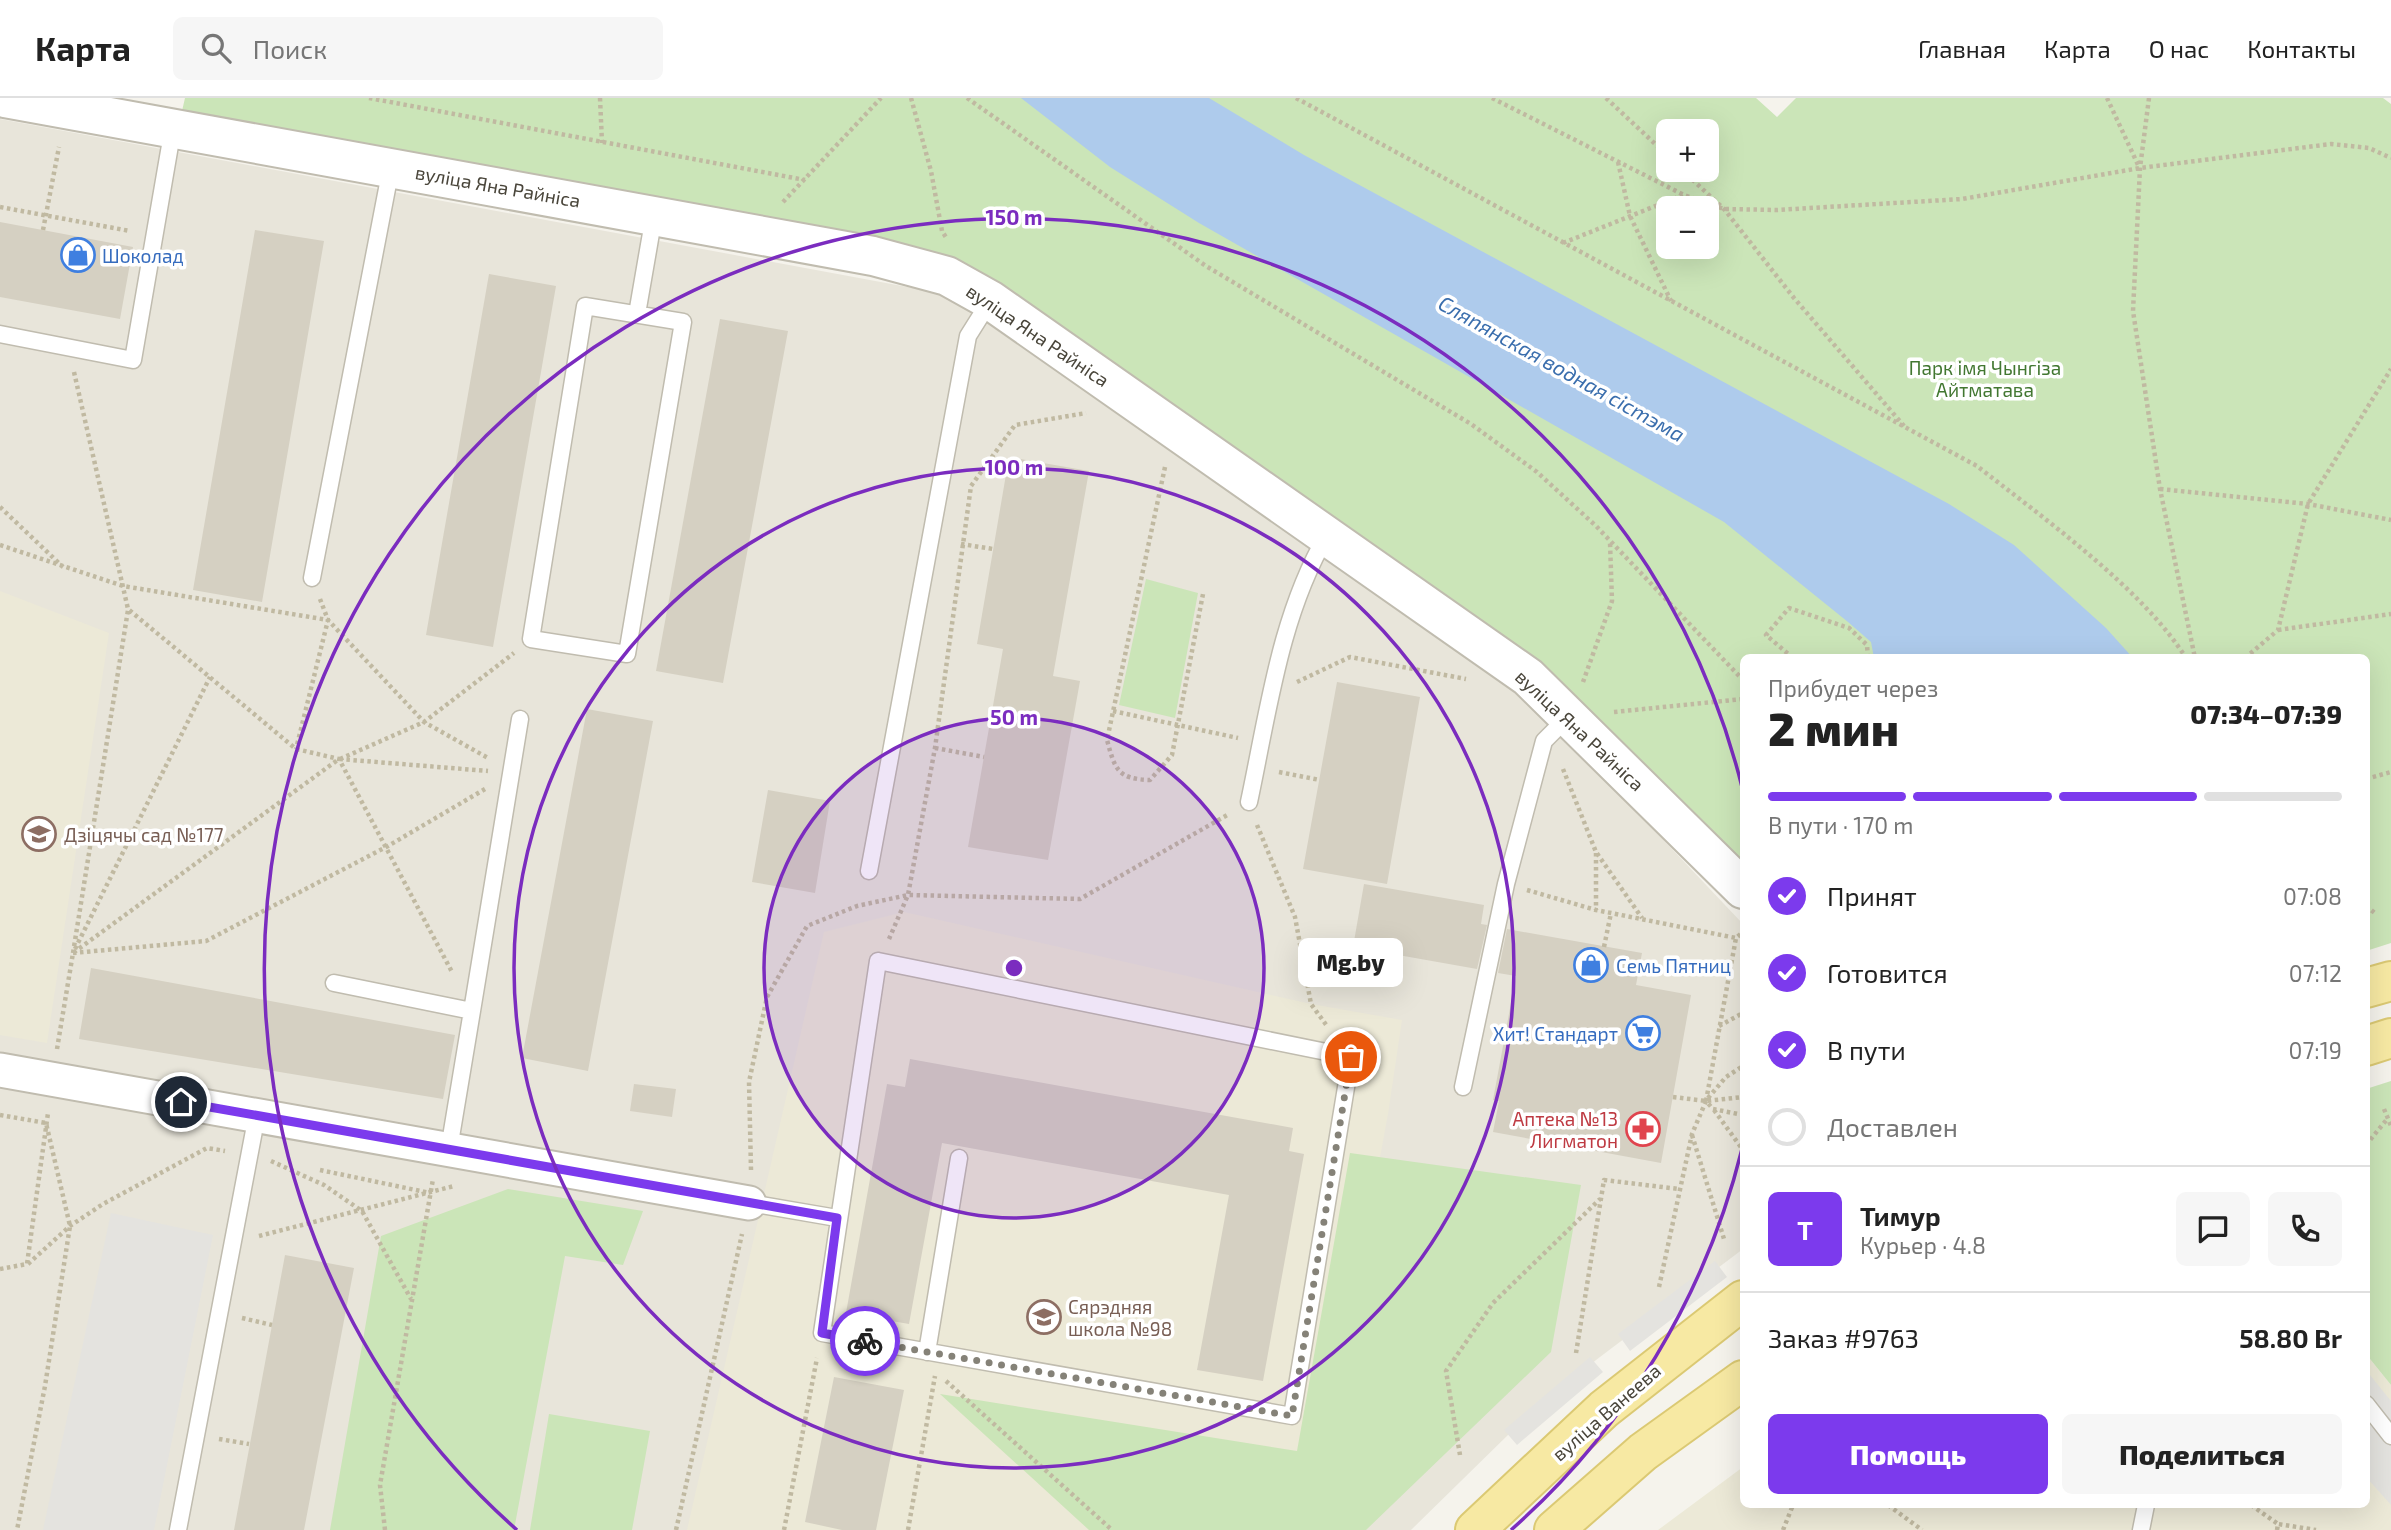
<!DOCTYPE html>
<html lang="ru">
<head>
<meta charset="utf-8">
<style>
  body { margin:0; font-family:"Exo 2",sans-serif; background:#f6f6f6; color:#222; height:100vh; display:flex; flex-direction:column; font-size:26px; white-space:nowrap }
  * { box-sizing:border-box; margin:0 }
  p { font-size:23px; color:#767676 }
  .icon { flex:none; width:38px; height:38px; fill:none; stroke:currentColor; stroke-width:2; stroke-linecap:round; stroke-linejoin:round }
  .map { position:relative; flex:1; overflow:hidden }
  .details { position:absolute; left:1740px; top:556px; width:630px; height:854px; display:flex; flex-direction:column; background:#fff; border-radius:10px; box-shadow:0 7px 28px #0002 }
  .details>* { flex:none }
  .controls { position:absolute; left:1656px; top:21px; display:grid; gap:14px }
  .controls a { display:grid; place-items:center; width:63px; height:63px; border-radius:10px; background:#fff; box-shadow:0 7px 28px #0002; font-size:35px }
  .pin { position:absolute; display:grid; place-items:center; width:60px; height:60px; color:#fff; margin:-30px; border:4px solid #fff; border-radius:50%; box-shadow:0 2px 7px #0007 }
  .courier { position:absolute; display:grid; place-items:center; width:70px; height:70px; margin:-35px; border:5px solid #7c3aed; border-radius:50%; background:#fff; color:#222; box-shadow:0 2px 9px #0007 }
  .bubble { position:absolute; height:49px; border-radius:10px; background:#fff; box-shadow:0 7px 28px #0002; font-size:23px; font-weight:800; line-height:49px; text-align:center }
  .head em { font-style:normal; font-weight:800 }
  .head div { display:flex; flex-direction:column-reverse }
  .head { display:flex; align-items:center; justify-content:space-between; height:119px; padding:0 28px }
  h1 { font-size:46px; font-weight:800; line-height:52px }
  .bar { display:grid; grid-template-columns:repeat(4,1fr); gap:10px 7px; align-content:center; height:84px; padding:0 28px }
  .bar i { height:9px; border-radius:5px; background:#e0e0e0 }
  .bar .selected { background:#7c3aed }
  .bar p { grid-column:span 4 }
  .line { display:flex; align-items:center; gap:18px; padding:0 28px; border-top:2px solid #e0e0e0 }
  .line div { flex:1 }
  .round { display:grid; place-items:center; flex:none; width:74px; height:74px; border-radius:10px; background:#f6f6f6 }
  ol { padding:0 28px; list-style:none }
  li { display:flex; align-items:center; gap:21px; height:77px }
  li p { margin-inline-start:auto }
  li .icon { padding:7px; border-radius:50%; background:#7c3aed; color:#fff; stroke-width:4 }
  li:last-child { color:#767676 }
  li i { width:38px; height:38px; border:4px solid #e0e0e0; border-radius:50% }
  .cta { display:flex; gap:14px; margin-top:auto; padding:14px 28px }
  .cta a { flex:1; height:80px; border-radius:10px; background:#7c3aed; color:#fff; font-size:28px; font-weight:800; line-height:80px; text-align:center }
  .cta a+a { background:#f6f6f6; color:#222 }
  header { display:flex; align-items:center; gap:42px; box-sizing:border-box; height:98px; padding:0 35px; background:#fff; border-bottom:2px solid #e0e0e0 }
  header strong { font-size:33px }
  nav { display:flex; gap:38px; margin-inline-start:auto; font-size:24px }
  .search { width:490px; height:63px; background:#f6f6f6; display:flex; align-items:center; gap:18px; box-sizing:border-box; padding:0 24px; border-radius:10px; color:#767676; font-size:26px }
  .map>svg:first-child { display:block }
  .residential { fill:#e8e5da }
  .education { fill:#ece9d7 }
  .green { fill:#cbe5b8; fill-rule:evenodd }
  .parking { fill:#e4e3df }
  .water { fill:#aecbec }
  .building { fill:#d5d0c2 }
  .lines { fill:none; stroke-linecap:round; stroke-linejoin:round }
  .service-casing { stroke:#c0bcaf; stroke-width:19 }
  .minor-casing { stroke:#c0bcaf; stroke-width:37 }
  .tertiary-casing { stroke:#c0bcaf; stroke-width:42 }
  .primary-casing { stroke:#dbc973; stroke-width:42 }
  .path { stroke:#c0b9a1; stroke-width:4.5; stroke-dasharray:3.5 3.5; stroke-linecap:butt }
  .service { stroke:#fff; stroke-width:16 }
  .minor { stroke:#fff; stroke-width:33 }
  .tertiary { stroke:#fff; stroke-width:38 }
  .primary { stroke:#f7e9a3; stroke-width:38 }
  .done { stroke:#858278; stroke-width:7; stroke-dasharray:0 12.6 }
  .route { stroke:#7c3aed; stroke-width:9 }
  .ring { fill:none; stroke:#7b2cbf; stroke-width:3.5 }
  .labels { text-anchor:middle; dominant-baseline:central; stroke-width:7; stroke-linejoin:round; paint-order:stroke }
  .street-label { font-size:19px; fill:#49453a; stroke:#fff }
  .shop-label { font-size:19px; fill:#366cbe; stroke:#fff; text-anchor:start }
  .park-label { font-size:19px; fill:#427731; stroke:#fff }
  .education-label { font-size:19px; fill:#785e54; stroke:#fff; text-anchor:start }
  .health-label { font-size:19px; fill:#be3a42; stroke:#fff; text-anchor:end }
  .water-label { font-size:21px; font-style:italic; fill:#3a6ead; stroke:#fff }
  .centre { fill:#7b2cbf; stroke:#fff; stroke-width:3.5 }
  .ring-label { font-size:21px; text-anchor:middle; font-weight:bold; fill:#7b2cbf; stroke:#fff; stroke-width:7; stroke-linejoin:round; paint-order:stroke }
</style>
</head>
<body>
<header>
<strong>Карта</strong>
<div class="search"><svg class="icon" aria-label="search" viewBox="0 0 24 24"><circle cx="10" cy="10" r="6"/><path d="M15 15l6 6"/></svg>Поиск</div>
<nav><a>Главная</a><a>Карта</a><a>О нас</a><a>Контакты</a></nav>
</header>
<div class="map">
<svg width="2391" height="1432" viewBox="0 0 2391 1432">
  <rect width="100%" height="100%" fill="#f5f3ec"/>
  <!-- residential -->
  <path class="residential" d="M0,21L940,195L1018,242L1519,595L1584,658L1743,826V1151L1596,1262L1510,1335L1411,1432H0Z"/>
  <!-- education -->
  <path class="education" d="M0,493L109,535L47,945L0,937Z
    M904,814L1311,906L1402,922L1388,1016L1330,1331L1243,1432H687L824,834Z
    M2366,1256L2391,1287V1432H1658L1743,1369V1407H2366Z"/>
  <!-- green -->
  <path class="green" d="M185,0H1756L1777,19L1796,0H2383L2391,6V845L2366,853V560H1743V772L1324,414L988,180L948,158L894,145L182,13ZM1668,33H1706V72H1668ZM1668,110H1706V149H1668Z
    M1146,481L1198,495L1175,620L1119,607Z
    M2391,983V1287L2366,1256V991Z
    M1350,1055L1581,1087L1551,1254L1366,1432H1089L940,1296L1297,1353Z
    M508,1091L643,1113L623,1167L565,1158L514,1432H330L381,1138Z
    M549,1316L650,1333L632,1432H530Z"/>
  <!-- parking -->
  <path class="parking" d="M111,1115L213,1137L154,1432H43Z
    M1715,1163L1727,1179L1630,1253L1618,1236Z
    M1590,1259L1603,1274L1517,1347L1504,1332Z
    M2366,1272L2391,1303V1407L2366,1379V1317L2376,1309L2366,1296Z"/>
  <!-- water -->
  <path class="water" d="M1021,0H1209L1304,57L1949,406L2014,447L2106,530L2133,560H1874L1871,544L1848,524L1724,424L1199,125L1110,69Z"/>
  <!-- building -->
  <path class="building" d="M0,124L133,149L120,221L0,199Z
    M255,132L324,143L262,504L193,492Z
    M489,176L556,188L493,549L426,537Z
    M720,221L788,233L723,585L656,573Z
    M1009,359L1089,373L1053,578L1080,583L1048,762L968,749L1003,551L977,546Z
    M1337,584L1420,599L1387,786L1303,771Z
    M587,611L653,623L588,973L522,960Z
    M768,692L830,703L815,795L752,784Z
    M1364,786L1484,807L1481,826L1487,827L1477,871L1353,849Z
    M1507,831L1642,855L1636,887L1691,897L1661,1065L1493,1034L1499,1003L1493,1002L1516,878L1498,875Z
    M91,870L455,937L443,1001L79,941Z
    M910,961L1293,1030L1289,1053L1304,1056L1263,1283L1197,1272L1229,1097L942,1045L909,1226L846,1215L887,986L905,989Z
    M634,986L676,991L672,1019L630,1013Z
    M285,1157L354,1170L304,1432H234Z
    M834,1279L904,1292L876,1432H842L805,1424Z"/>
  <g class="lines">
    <!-- service casing -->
    <g class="service-casing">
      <path id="service" d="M585,208L683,224L627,556L531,541Z
        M637,216L654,118
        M0,236L133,262L173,30
        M312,480L391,70
        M1249,704C1268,615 1280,517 1327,437
        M869,773L968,238L990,203
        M878,863L1351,959L1292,1318L822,1235Z
        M334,885L472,913L520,621
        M1463,989L1506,786L1544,643L1569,618
        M449,1051L472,913
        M749,1105L837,1120
        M927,1254L959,1060
        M2366,1306L2391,1338
        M178,1432L257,1017
        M2141,1432L2146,1407"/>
    </g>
    <!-- minor casing -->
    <g class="minor-casing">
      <path id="minor" d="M0,972L749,1105"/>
    </g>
    <!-- tertiary casing -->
    <g class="tertiary-casing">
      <path id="tertiary" d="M5,0L873,158L947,178L990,202L1528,579L1743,791"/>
    </g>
    <!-- primary casing -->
    <g class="primary-casing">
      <path id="primary" d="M2366,890L2391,883
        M2366,948L2391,940
        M1475,1432L1604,1311L1743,1202
        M1554,1432L1643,1354L1743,1282"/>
    </g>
    <!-- path -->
    <path class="path" d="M369,0L805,82
      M600,0L602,45
      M911,0L931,73L942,133L947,141
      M967,0L1206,168L1471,326L1537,374L1596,428L1743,582
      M1296,0L1977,368C2042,419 2143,491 2186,560
      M1492,0L1684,97L1724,111L1777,112L1962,101L2140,70L2331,46L2369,50L2391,60
      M1606,0L1668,58
      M2107,0L2139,69
      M2149,0L2140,70L2133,213L2160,391L2195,560
      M1618,64L1630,118L1671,203
      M1682,72L1724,111L1794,200L1904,328
      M783,104L881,0
      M0,109L130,133
      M43,132L59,49
      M1563,145L1683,97
      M74,274L128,511L296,651L339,661L452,874
      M1165,369L1107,642C1115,671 1117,681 1150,682L1172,657L1203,496
      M2160,391L2308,406L2391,422
      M0,409L63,469
      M961,446L993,451
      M0,447L123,488L328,522L296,651
      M320,501L328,522L424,624L488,660
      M2278,532L2391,516
      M1793,560L1766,537L1789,510L1849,530L1867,547L1868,560
      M2245,560L2278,532L2308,406L2391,271
      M1297,584L1350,559L1466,581
      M1583,584L1612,503L1610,444
      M1113,613L1238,640
      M1614,614L1743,601
      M935,650L984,659
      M340,661L424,624L514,555
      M1563,671L1596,754L1642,820
      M1279,674L1320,682
      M2366,681L2391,674
      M1257,727L1295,819L1311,906L1327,928
      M1596,755V812
      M1527,792L1596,812L1736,840
      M2366,808L2376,816
      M889,841L908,797L935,650L971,388L1015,327L1086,315
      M1604,849L1611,815
      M75,851L210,579
      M73,855L206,843L388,748L485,691
      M73,855L128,512
      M1719,928L1743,915
      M57,951L73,855L339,661L488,673
      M1673,999L1706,1003L1743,999
      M1708,1000L1726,979L1743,968
      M1706,1003L1736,840L1743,834
      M2384,1011L2391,1028
      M1714,1012L1743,1052
      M0,1017L46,1025L70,1128L45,1288L17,1432
      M1692,1037L1724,1141
      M2366,1047L2388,1020
      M271,1063L324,1087L362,1113L411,1201
      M320,1072L430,1095
      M751,1072L749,984L767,899L807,828L857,808L908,797L1080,801L1229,716
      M259,1138L454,1088
      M28,1166L70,1128L103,1106L207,1050L225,1053
      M0,1171L27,1166L48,1015
      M1659,1189L1692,1036L1706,1003L1713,1011L1743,1017
      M242,1220L272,1227
      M1576,1255L1604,1082L1679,1091
      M946,1283L1112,1432
      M219,1341L249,1346
      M1460,1357L1446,1273L1493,1205L1600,1101
      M1888,1407L1922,1432
      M2251,1407L2278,1426
      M385,1432L380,1387L433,1081
      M676,1432L742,1136
      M784,1432L817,1260
      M908,1432L935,1278
      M1783,1432L1793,1407
      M2277,1432L2278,1426L2316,1432"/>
    <!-- service -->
    <use href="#service" class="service"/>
    <!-- minor -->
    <use href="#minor" class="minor"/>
    <!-- tertiary -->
    <use href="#tertiary" class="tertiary"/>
    <!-- primary -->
    <use href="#primary" class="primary"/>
  </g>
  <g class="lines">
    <!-- done -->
    <path class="done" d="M865,1243L1292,1318L1351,959"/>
    <!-- route -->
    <path class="route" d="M181,1004L837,1120L822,1235L865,1243"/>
  </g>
  <!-- distance rings -->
  <circle cx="1014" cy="870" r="250" fill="#7b2cbf" fill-opacity=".12"/>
  <g class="ring">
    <circle cx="1014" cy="870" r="250"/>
    <circle cx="1014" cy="870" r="500"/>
    <path d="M1742 1051A750 750 0 0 1 1511 1432M517 1432A750 750 0 1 1 1742 689"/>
  </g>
  <!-- icons -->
  <defs>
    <g id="shop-ring" transform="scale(1.75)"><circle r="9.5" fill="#fff" stroke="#3f7fe0" stroke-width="1.5"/><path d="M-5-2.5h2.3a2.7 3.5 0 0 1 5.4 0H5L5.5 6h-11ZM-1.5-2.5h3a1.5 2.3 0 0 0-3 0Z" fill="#3f7fe0"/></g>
    <g id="school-ring" transform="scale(1.75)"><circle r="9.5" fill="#fff" stroke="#8d6e63" stroke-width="1.5"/><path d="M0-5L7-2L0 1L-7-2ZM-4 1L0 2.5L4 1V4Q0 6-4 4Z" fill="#8d6e63"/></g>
    <g id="supermarket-ring" transform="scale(1.75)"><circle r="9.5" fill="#fff" stroke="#3f7fe0" stroke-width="1.5"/><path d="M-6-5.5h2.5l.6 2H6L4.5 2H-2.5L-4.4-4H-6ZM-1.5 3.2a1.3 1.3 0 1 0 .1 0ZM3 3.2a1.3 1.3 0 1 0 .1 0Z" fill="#3f7fe0"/></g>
    <g id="pharmacy-ring" transform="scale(1.75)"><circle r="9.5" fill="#fff" stroke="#e0444e" stroke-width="1.5"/><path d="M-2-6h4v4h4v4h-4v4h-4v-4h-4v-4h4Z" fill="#e0444e"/></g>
  </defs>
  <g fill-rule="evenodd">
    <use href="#shop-ring" x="78" y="157"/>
    <use href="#school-ring" x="39" y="736"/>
    <use href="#shop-ring" x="1591" y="867"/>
    <use href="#supermarket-ring" x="1643" y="935"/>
    <use href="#pharmacy-ring" x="1643" y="1031"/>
    <use href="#school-ring" x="1044" y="1219"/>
  </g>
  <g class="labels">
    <!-- street labels -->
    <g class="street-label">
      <text transform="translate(498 88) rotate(10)">вуліца Яна Райніса</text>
      <text transform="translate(1038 237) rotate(34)">вуліца Яна Райніса</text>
      <text transform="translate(1580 632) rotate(43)">вуліца Яна Райніса</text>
      <text transform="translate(1606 1314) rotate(-41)">вуліца Ванеева</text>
    </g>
    <!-- shop labels -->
    <g class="shop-label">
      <text x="102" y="157">Шоколад</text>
      <text x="1616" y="867">Семь Пятниц</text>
      <text x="1618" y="935" text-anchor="end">Хит! Стандарт</text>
    </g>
    <!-- park labels -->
    <g class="park-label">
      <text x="1985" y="269">Парк імя Чынгіза<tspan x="1985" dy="22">Айтматава</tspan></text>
    </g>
    <!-- education labels -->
    <g class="education-label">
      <text x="64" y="736">Дзіцячы сад №177</text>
      <text x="1068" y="1208">Сярэдняя<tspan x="1068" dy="22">школа №98</tspan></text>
    </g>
    <!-- health labels -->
    <g class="health-label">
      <text x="1618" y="1020">Аптека №13<tspan x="1618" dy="22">Лигматон</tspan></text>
    </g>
    <!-- water labels -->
    <g class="water-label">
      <text transform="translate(1562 270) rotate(29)">Сляпянская водная сістэма</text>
    </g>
  </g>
  <circle cx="1014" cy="870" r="10" class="centre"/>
  <g class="ring-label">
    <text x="1014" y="127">150 m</text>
    <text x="1014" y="377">100 m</text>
    <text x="1014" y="627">50 m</text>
  </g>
</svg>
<div class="controls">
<a>+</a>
<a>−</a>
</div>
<div class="pin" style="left:1351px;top:959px;background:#ea580c"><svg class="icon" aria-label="bag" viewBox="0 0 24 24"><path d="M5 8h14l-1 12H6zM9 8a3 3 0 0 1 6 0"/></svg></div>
<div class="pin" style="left:181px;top:1004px;background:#1f2937"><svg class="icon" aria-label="home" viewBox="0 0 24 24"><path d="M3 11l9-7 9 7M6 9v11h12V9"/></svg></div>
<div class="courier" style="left:865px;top:1243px"><svg class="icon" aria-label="bike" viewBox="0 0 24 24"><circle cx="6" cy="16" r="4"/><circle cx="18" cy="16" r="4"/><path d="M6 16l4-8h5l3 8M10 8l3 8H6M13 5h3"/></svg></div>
<div class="bubble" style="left:1298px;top:840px;width:105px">Mg.by</div>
<section class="details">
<div class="head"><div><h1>2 мин</h1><p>Прибудет через</p></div><em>07:34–07:39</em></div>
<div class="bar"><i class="selected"></i><i class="selected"></i><i class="selected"></i><i></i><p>В пути · 170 m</p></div>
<ol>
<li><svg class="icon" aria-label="check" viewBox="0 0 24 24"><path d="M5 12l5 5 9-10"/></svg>Принят<p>07:08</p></li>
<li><svg class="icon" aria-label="check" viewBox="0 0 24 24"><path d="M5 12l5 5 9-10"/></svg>Готовится<p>07:12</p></li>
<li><svg class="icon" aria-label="check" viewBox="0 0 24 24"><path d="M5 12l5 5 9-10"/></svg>В пути<p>07:19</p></li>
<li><i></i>Доставлен</li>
</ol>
<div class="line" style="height:126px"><b class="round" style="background:#7c3aed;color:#fff">Т</b><div><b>Тимур</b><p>Курьер · 4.8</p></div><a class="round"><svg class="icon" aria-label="chat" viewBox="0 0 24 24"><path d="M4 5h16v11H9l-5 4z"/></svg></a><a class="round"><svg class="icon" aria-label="phone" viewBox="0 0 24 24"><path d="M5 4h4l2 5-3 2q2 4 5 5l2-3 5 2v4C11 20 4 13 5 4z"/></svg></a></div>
<div class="line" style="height:91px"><div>Заказ #9763</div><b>58.80 Br</b></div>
<div class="cta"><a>Помощь</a><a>Поделиться</a></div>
</section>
</div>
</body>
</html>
